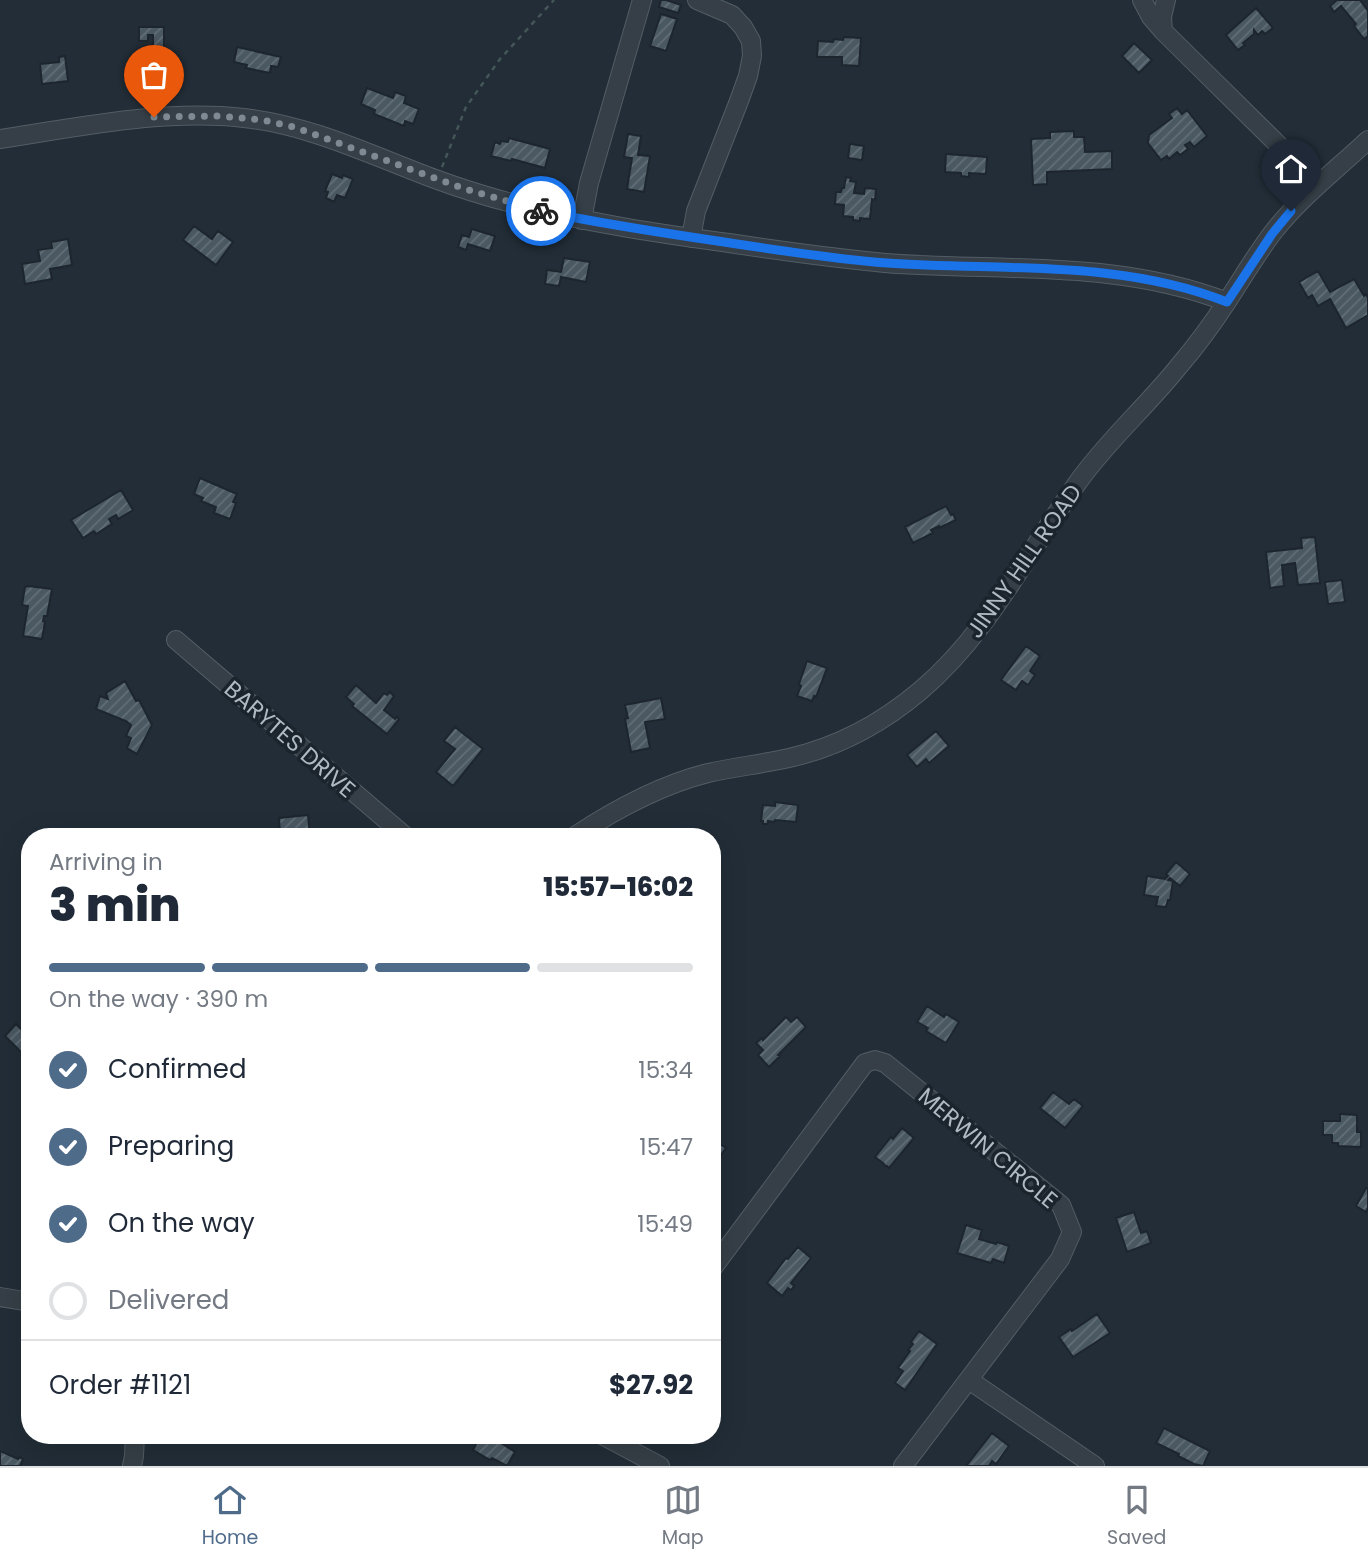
<!DOCTYPE html>
<html lang="en">
<head>
<meta charset="utf-8">
<style>
  body { margin:0; font-family:Poppins,sans-serif; background:#f6f6f7; color:#1f2937; height:100vh; display:flex; flex-direction:column; font-size:26px; white-space:nowrap }
  * { box-sizing:border-box; margin:0 }
  p { font-size:23px; color:#747a83 }
  .icon { flex:none; width:38px; height:38px; fill:none; stroke:currentColor; stroke-width:2; stroke-linecap:round; stroke-linejoin:round }
  .map { position:relative; flex:1; overflow:hidden }
  .side { position:absolute; left:21px; top:828px; width:700px; height:616px; display:flex; flex-direction:column; background:#fff; border-radius:28px; box-shadow:0 7px 28px #0002 }
  .side>* { flex:none }
  .pin { position:absolute; display:grid; place-items:center; width:60px; height:60px; color:#fff; margin:-72px -30px; border-radius:50% 50% 50% 0; rotate:-45deg; box-shadow:0 0 7px #0007 }
  .pin .icon { rotate:45deg }
  .courier { position:absolute; display:grid; place-items:center; width:70px; height:70px; margin:-35px; border:5px solid #1a73e8; border-radius:50%; background:#fff; color:#222; box-shadow:0 2px 9px #0007 }
  .head em { font-style:normal; font-weight:800 }
  .head div { display:flex; flex-direction:column-reverse }
  .head { display:flex; align-items:center; justify-content:space-between; height:119px; padding:0 28px }
  h1 { font-size:46px; font-weight:800; line-height:52px }
  .bar { display:grid; grid-template-columns:repeat(4,1fr); gap:10px 7px; align-content:center; height:84px; padding:0 28px }
  .bar i { height:9px; border-radius:5px; background:#e0e1e3 }
  .bar .active { background:#4f6b8a }
  .bar p { grid-column:span 4 }
  .line { display:flex; align-items:center; gap:18px; padding:0 28px; border-top:2px solid #e0e1e3 }
  .line div { flex:1 }
  ol { padding:0 28px; list-style:none }
  li { display:flex; align-items:center; gap:21px; height:77px }
  li p { margin-inline-start:auto }
  li .icon { padding:7px; border-radius:50%; background:#4f6b8a; color:#fff; stroke-width:4 }
  li:last-child { color:#747a83 }
  li i { width:38px; height:38px; border:4px solid #e0e1e3; border-radius:50% }
  .dock { display:flex; justify-content:space-around; align-items:center; height:98px; border-top:2px solid #e0e1e3; background:#fff; font-size:19px; color:#747a83 }
  .dock a { display:grid; justify-items:center; gap:4px }
  .dock .active { color:#4f6b8a }
  .map>svg:first-child { display:block }
  .building { fill:url(#building-hatch); stroke:#1d262e; stroke-width:2 }
  .lines { fill:none; stroke-linecap:round; stroke-linejoin:round }
  .minor-casing { stroke:#535d65; stroke-width:20 }
  .path { stroke:#445657; stroke-width:2.5; stroke-dasharray:5 5; stroke-linecap:butt }
  .minor { stroke:#363f47; stroke-width:18 }
  .done { stroke:#7e8993; stroke-width:7; stroke-dasharray:0 12.6 }
  .route { stroke:#1a73e8; stroke-width:9 }
  .labels { text-anchor:middle; dominant-baseline:central; stroke-width:7; stroke-linejoin:round; paint-order:stroke }
  .street-label { font-size:23px; fill:#b0bac4; stroke:#1b242c }
</style>
</head>
<body>
<div class="map">
<svg width="1368" height="1466" viewBox="0 0 1368 1466">
  <defs>
    <pattern id="building-hatch" width="6" height="6" patternUnits="userSpaceOnUse" patternTransform="scale(1.75)"><rect width="6" height="6" fill="#4a5862"/><path d="M-1 1l2-2M0 6l6-6M5 7l2-2" fill="none" stroke="#626e77"/></pattern>
  </defs>
  <rect width="100%" height="100%" fill="#222d37"/>
  <!-- building -->
  <path class="building" d="M661,0H666L681,5L678,13L659,7Z
    M1337,0H1360L1368,11V36L1364,39L1354,26L1356,24L1341,6L1334,12L1330,6Z
    M1256,8L1273,28L1265,34L1262,31L1258,35L1254,30V34L1243,43L1245,45L1238,50L1226,35Z
    M661,14L677,19L666,51L650,46Z
    M139,27H164V57H161V61L157,57H153V35H148V41H139Z
    M844,37L861,38L859,66L842,65V57H817L818,41L833,42L834,39L843,40Z
    M1134,43L1152,60L1139,73L1122,56Z
    M237,47L281,57L278,67L271,66L270,73L246,68L247,65L234,62Z
    M65,56L68,81L42,84L40,64L59,62V57Z
    M367,88L393,98L395,92L406,96L404,103L419,109L413,124L405,121L404,126L374,114L375,110L361,104Z
    M1177,108L1182,114L1187,110L1207,136L1194,147L1190,142L1185,145L1188,149L1180,155L1177,152L1169,159L1167,156L1161,160L1148,143L1149,135L1172,118L1169,114Z
    M1074,131V137H1084L1085,152L1112,151V169L1047,172V184L1033,185L1031,139L1050,138V132Z
    M628,134L641,136L638,155L650,156L644,192L627,189L632,158L624,157Z
    M509,138L550,149L545,168L512,159L511,161L491,156L495,142L500,144L501,141L508,142Z
    M850,144L864,146L862,160L848,158Z
    M946,154L987,157L986,174L969,173V177L961,176V173L945,172Z
    M332,174L342,178L343,175L353,179L345,198L337,195L334,202L326,198L328,192L325,191Z
    M846,177L851,178L850,181L856,182L854,193L864,194L865,188L876,189L875,200L872,199L870,219L860,218V221L853,220V217L843,216L844,205L835,204L836,192H841L842,188H844Z
    M194,226L212,239L218,231L233,242L216,265L183,240Z
    M472,229L495,236L490,251L468,244L466,250L458,247L462,235L469,237Z
    M68,239L72,265L50,269L52,279L25,284L22,264L40,261L38,250L52,248L51,242Z
    M564,258L590,262L586,282L561,277L559,286L545,284L547,270L561,272Z
    M1318,271L1330,292L1354,279L1364,296L1366,294L1368,298V315L1346,328L1330,299L1318,306L1312,295L1308,298L1299,282Z
    M200,478L237,494L233,502L236,503L230,519L214,513L216,507L201,501L203,498L194,494Z
    M121,490L133,510L118,519L116,515L109,519L112,524L96,534L94,531L83,538L71,520Z
    M946,506L951,515L953,514L956,520L939,528V526L931,530L933,533L913,543L905,527Z
    M1315,537L1320,583L1298,585L1295,563L1282,565L1284,586L1270,588L1266,552L1302,548L1301,538Z
    M1342,580L1345,602L1328,604L1325,582Z
    M28,586L52,589L47,616H44L43,621L45,622L42,639L23,636L28,606L22,605L25,587Z
    M1026,646L1040,656L1030,671L1035,675L1028,685L1022,681L1016,690L1001,680Z
    M807,661L827,668L816,697L814,696L812,701L797,696L801,686L799,684Z
    M125,681L136,701L139,700L152,725L137,754L127,748L131,738L126,736L131,725L126,721L96,709L100,696L108,699L106,693Z
    M356,685L376,703L384,693L387,695L390,692L394,696L384,710L395,719L397,717L399,719L387,734L352,706L354,704L346,697Z
    M661,698L665,719L645,722L650,748L631,752L625,719L628,718L625,705Z
    M455,727L483,749L453,786L436,772L455,749L444,741Z
    M936,731L949,746L929,763L926,759L917,767L907,755L908,754Z
    M775,802L798,805L796,822L775,820L774,822L768,821V824H763V821H761L763,805L775,806Z
    M308,815L310,836H280L279,818Z
    M1176,862L1190,874L1180,886L1170,878L1168,880L1173,881L1170,900H1168L1166,907L1156,906L1158,897L1144,895L1147,876L1165,879L1168,876L1166,874Z
    M927,1006L944,1017L946,1014L959,1022L946,1043L926,1031L928,1028L917,1022Z
    M786,1017L791,1022L797,1017L806,1027L778,1055L780,1056L769,1067L758,1055L763,1050L756,1043L762,1038L763,1040Z
    M30,1022V1061L5,1036L16,1024L22,1030Z
    M1053,1092L1069,1104L1074,1099L1083,1106L1065,1128L1040,1108Z
    M1340,1114L1357,1115V1132H1361V1147L1338,1146V1143H1332V1135H1323V1121H1340Z
    M902,1128L914,1138L889,1168L887,1166H885L884,1164L875,1157L891,1137L893,1139Z
    M712,1139L726,1148L712,1168Z
    M1366,1188H1368V1208L1366,1212L1356,1206Z
    M1134,1212L1141,1233L1147,1231L1151,1243L1127,1252L1116,1218Z
    M966,1225L982,1230L979,1239L996,1244L997,1242L1009,1246L1004,1263L993,1259L991,1263L957,1253Z
    M798,1247L811,1258L791,1283L794,1286L791,1290L788,1288L782,1296L767,1283L786,1258L788,1259Z
    M1097,1314L1110,1333L1073,1357L1059,1337L1071,1329L1072,1331Z
    M919,1331L937,1344L905,1390L895,1383L903,1371L898,1368L910,1351L908,1350L913,1344L911,1342Z
    M26,1366L30,1367V1391L23,1390Z
    M1164,1428L1210,1451L1203,1466L1194,1464L1178,1456L1179,1454L1156,1443Z
    M992,1433L1009,1446L996,1464L992,1461L989,1466H966Z
    M481,1435H489L515,1452L507,1466L492,1458L490,1460L473,1450Z
    M0,1451L18,1459L19,1457L23,1459L20,1466H0Z"/>
  <g class="lines">
    <!-- minor casing -->
    <g class="minor-casing">
      <path id="minor" d="M1142,0L1151,17L1163,31L1318,184
        M1163,31L1162,17L1166,0
        M0,139C80,127 162,109 244,118C310,125 373,156 435,179C494,201 555,215 617,226C654,233 692,238 729,243C781,251 833,258 885,263C1001,272 1116,259 1227,302
        M582,220L589,183L642,0
        M691,238L696,211L739,101L748,76L752,56L751,41L743,27L732,15L697,0
        M176,640L405,836
        M575,836C616,809 660,785 708,773C735,767 762,764 789,758C838,747 882,723 920,691C987,635 1028,552 1078,482C1108,440 1147,406 1179,366C1197,345 1213,323 1228,300C1243,277 1257,253 1274,231C1301,197 1336,170 1368,140
        M712,1269L865,1063L875,1060L885,1063L1061,1205L1072,1232L1060,1259L903,1466
        M0,1297L30,1302
        M969,1380L1095,1466
        M602,1435L660,1466
        M132,1466L134,1456L135,1435"/>
    </g>
    <!-- path -->
    <path class="path" d="M442,167L466,107L500,59L554,0"/>
    <!-- minor -->
    <use href="#minor" class="minor"/>
  </g>
  <g class="lines">
    <!-- done -->
    <path class="done" d="M154,117L219,116L263,120L294,127L465,189L541,211"/>
    <!-- route -->
    <path class="route" d="M541,211C602,224 663,233 724,242C778,250 832,259 887,263C1001,271 1119,259 1227,302L1272,234L1291,211"/>
  </g>
  <g class="labels">
    <!-- street labels -->
    <g class="street-label">
      <text transform="translate(1024 561) rotate(-55)">JINNY HILL ROAD</text>
      <text transform="translate(290 739) rotate(41)">BARYTES DRIVE</text>
      <text transform="translate(988 1148) rotate(40)">MERWIN CIRCLE</text>
    </g>
  </g>
</svg>
<div class="pin" style="left:154px;top:117px;background:#ea580c"><svg class="icon" aria-label="bag" viewBox="0 0 24 24"><path d="M5 8h14l-1 12H6zM9 8a3 3 0 0 1 6 0"/></svg></div>
<div class="pin" style="left:1291px;top:211px;background:#1f2937"><svg class="icon" aria-label="home" viewBox="0 0 24 24"><path d="M3 11l9-7 9 7M6 9v11h12V9"/></svg></div>
<div class="courier" style="left:541px;top:211px"><svg class="icon" aria-label="bike" viewBox="0 0 24 24"><circle cx="6" cy="16" r="4"/><circle cx="18" cy="16" r="4"/><path d="M6 16l4-8h5l3 8M10 8l3 8H6M13 5h3"/></svg></div>
<section class="side">
<div class="head"><div><h1>3 min</h1><p>Arriving in</p></div><em>15:57–16:02</em></div>
<div class="bar"><i class="active"></i><i class="active"></i><i class="active"></i><i></i><p>On the way · 390 m</p></div>
<ol>
<li><svg class="icon" aria-label="check" viewBox="0 0 24 24"><path d="M5 12l5 5 9-10"/></svg>Confirmed<p>15:34</p></li>
<li><svg class="icon" aria-label="check" viewBox="0 0 24 24"><path d="M5 12l5 5 9-10"/></svg>Preparing<p>15:47</p></li>
<li><svg class="icon" aria-label="check" viewBox="0 0 24 24"><path d="M5 12l5 5 9-10"/></svg>On the way<p>15:49</p></li>
<li><i></i>Delivered</li>
</ol>
<div class="line" style="height:91px"><div>Order #1121</div><b>$27.92</b></div>
</section>
</div>
<nav class="dock">
<a class="active"><svg class="icon" aria-label="home" viewBox="0 0 24 24"><path d="M3 11l9-7 9 7M6 9v11h12V9"/></svg>Home</a>
<a><svg class="icon" aria-label="map" viewBox="0 0 24 24"><path d="M3 6l6-2 6 2 6-2v14l-6 2-6-2-6 2zM9 4v14M15 6v14"/></svg>Map</a>
<a><svg class="icon" aria-label="saved" viewBox="0 0 24 24"><path d="M7 4h10v16l-5-4-5 4z"/></svg>Saved</a>
</nav>
</body>
</html>
